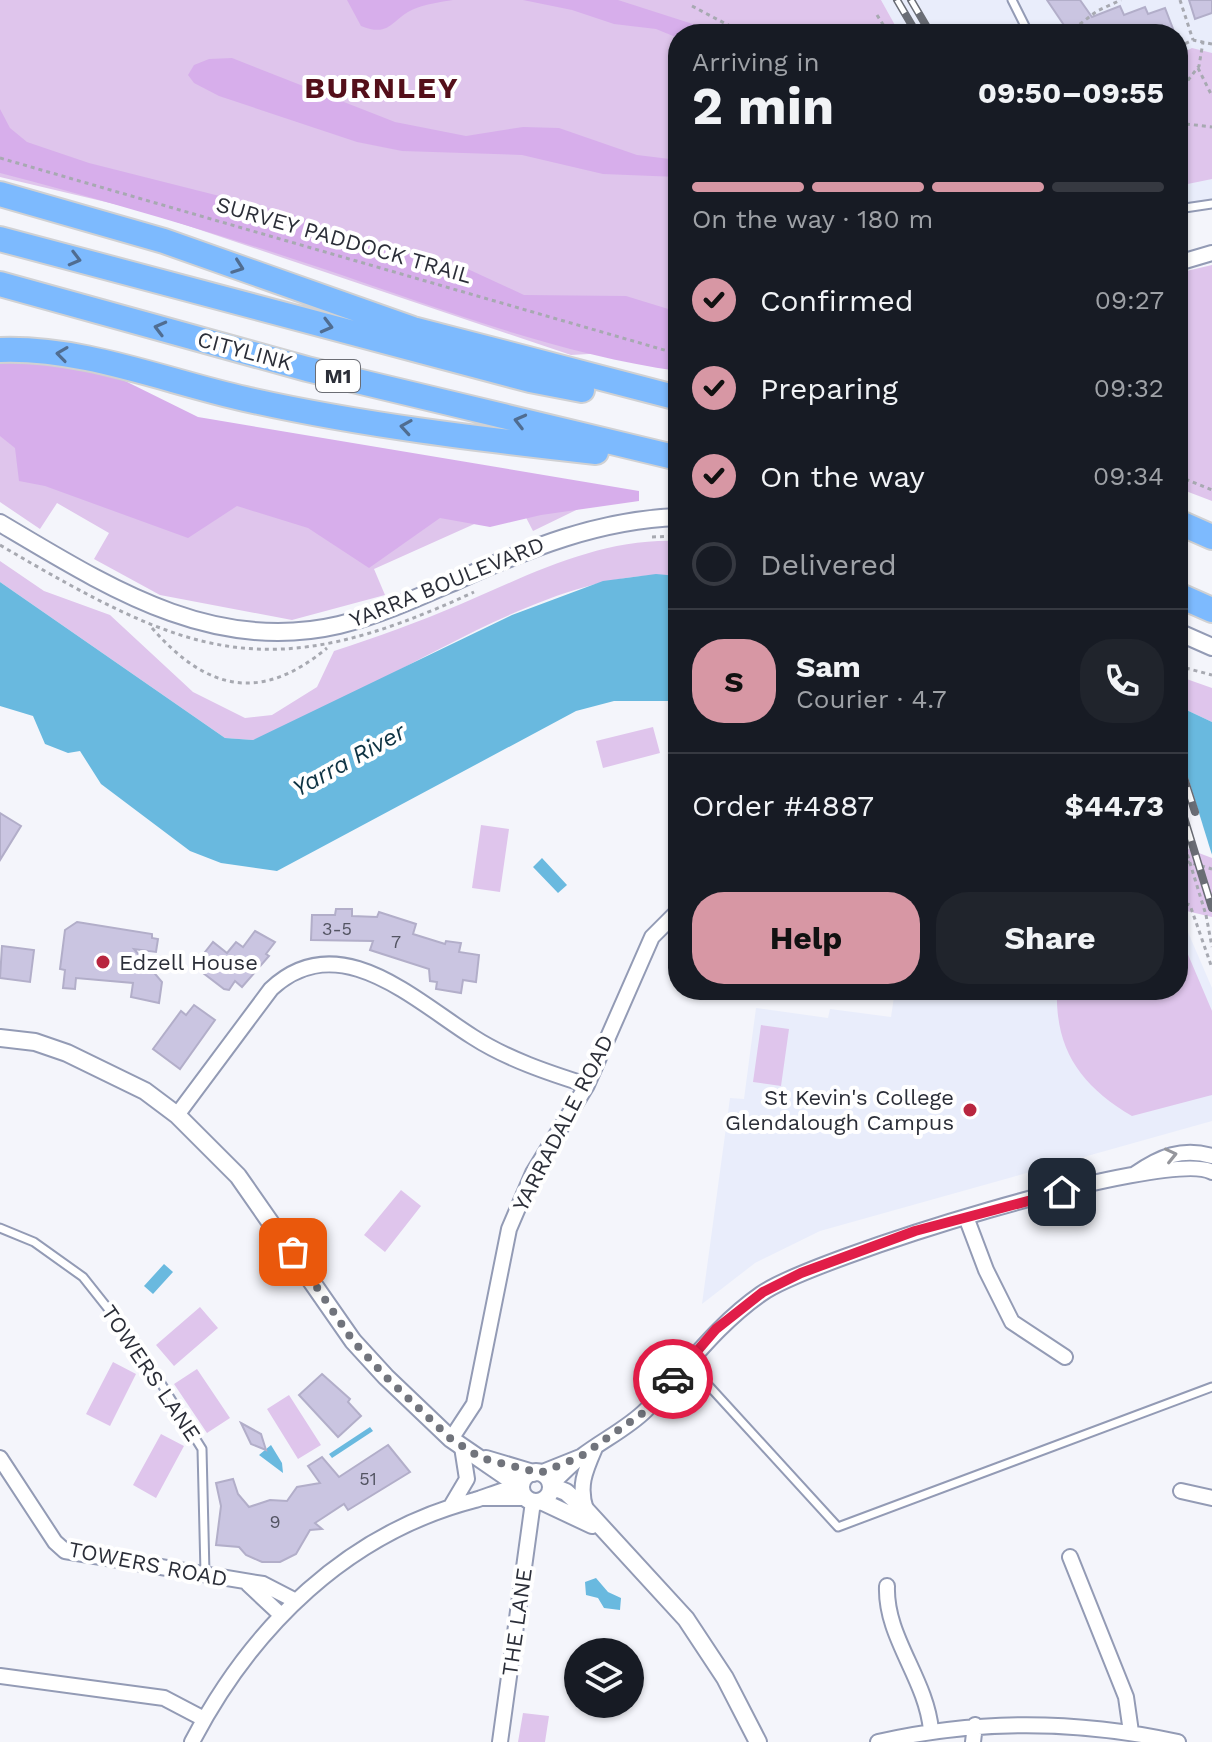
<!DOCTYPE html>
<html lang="en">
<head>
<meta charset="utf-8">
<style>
  body { margin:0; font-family:"Work Sans",sans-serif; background:#20242c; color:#f1f3f6; height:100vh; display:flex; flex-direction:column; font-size:30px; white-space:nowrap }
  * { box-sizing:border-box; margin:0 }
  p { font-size:26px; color:#9ea1a6 }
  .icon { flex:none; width:44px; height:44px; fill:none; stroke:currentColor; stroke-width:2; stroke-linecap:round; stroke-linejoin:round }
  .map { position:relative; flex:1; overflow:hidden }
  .side { position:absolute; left:668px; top:24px; width:520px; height:976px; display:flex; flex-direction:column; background:#171b24; border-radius:32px; box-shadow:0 2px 6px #0004 }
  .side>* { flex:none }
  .controls { position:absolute; left:564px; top:1638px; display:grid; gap:16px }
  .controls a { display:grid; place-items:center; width:80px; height:80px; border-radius:50%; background:#171b24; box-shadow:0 2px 6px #0004; font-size:40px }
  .pin { position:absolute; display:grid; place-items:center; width:68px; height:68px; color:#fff; margin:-34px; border-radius:16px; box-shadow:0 4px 12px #0006 }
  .courier { position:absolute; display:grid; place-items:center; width:80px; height:80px; margin:-40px; border:6px solid #e11d48; border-radius:50%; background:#fff; color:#222; box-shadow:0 2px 10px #0007 }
  .summary em { font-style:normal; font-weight:700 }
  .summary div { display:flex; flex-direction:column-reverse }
  .summary { display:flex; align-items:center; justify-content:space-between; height:136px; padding:0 24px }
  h1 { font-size:52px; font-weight:700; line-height:60px }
  .bar { display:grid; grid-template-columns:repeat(4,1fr); gap:12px 8px; align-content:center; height:96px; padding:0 24px }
  .bar i { height:10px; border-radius:6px; background:#363941 }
  .bar .selected { background:#d797a4 }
  .bar p { grid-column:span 4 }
  .line { display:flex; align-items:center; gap:20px; padding:0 24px; border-top:2px solid #363941 }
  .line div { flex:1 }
  .round { display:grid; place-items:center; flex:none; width:84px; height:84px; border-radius:32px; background:#20242c }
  ol { padding:0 24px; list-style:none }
  li { display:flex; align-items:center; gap:24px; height:88px }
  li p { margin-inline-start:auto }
  li .icon { padding:8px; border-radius:50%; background:#d797a4; color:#111; stroke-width:4 }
  li:last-child { color:#9ea1a6 }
  li i { width:44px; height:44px; border:4px solid #363941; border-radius:50% }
  .button { display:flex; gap:16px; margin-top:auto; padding:16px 24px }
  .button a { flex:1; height:92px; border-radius:32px; background:#d797a4; color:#111; font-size:32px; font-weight:700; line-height:92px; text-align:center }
  .button a+a { background:#20242c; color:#f1f3f6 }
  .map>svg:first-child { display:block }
  .built { fill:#e9edfb }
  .green { fill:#dfc5ec }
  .forest { fill:#d7aeeb }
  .water { fill:#69b9df }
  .pier { fill:#f4f5fb }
  .building { fill:#cac5e1; stroke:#b2aec9; stroke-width:2 }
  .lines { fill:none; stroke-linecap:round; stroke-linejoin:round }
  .service-casing { stroke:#939bb5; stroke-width:11 }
  .minor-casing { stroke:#939bb5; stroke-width:18 }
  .tertiary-casing { stroke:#939bb5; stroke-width:20 }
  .motorway-casing { stroke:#d0d1d3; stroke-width:28 }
  .path { stroke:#a7a9b1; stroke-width:3; stroke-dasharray:4 4; stroke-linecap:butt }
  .service { stroke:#fff; stroke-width:7 }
  .minor { stroke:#fff; stroke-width:14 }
  .tertiary { stroke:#fff; stroke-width:16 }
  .motorway { stroke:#7dbafe; stroke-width:24 }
  .rail-casing { stroke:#6a6d75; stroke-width:8 }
  .rail { stroke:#fff; stroke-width:5; stroke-dasharray:15; stroke-linecap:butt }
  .path-bridge { stroke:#a7a9b1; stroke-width:3; stroke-dasharray:4 4; stroke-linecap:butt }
  .oneway { stroke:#506d91 }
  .oneway2 { stroke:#95969c }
  .done { stroke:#71747c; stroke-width:8; stroke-dasharray:0 14.4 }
  .route { stroke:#e11d48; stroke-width:10 }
  .poi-dot { fill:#b8263f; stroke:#fff; stroke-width:3 }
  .labels { text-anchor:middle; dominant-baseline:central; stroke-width:8; stroke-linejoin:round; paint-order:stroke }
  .number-label { font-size:18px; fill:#535462 }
  .shield { fill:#fff; stroke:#6b6d74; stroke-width:2 }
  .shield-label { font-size:20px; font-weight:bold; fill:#2b2e38 }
  .street-label { font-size:22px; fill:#2b2e38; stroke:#fff }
  .poi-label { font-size:22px; fill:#2b2e38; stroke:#fff; text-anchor:start }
  .water-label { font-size:24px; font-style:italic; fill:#0e3343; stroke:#fff }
  .district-label { font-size:30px; font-weight:bold; letter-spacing:2px; fill:#540f1a; stroke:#fff }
</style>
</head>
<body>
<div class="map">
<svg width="1212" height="1742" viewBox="0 0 1212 1742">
  <rect width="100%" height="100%" fill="#f4f5fb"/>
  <!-- built -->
  <path class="built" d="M881,0H1212V204L1178,209V34H900Z
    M1178,909L1212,988V1121L820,1231L755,1263L702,1304L730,1098L744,1099L756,1008L828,1018L830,1009L891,1017L895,990H1178Z"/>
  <!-- green -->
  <path class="green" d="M0,0H881L900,34H678V349L571,355L144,211L0,177Z
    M1192,48L1212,53V179L1178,186V55Z
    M1212,265V501L1178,488V273Z
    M0,375L227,432L605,496L533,531L519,504L374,569L385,595L292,620L160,595L94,559L109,533L57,503L40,529L0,502Z
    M678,541V576C546,564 378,696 253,740L225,738L0,582V561L44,591L110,615L193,692L245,718L272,715L317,687L334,651C377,637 419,622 461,604C531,574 600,538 678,541Z
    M1178,676L1212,688V722L1178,706Z
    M653,727L660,753L603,768L596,741Z
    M481,825L509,829L500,892L472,888Z
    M1178,841L1212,854V917L1178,909Z
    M1178,931L1212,1011V1095L1132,1116C1081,1086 1055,1050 1057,990H1178Z
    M761,1025L789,1029L781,1086L753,1082Z
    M401,1190L421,1206L385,1252L364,1235Z
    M200,1307L218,1328L174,1366L156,1345Z
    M113,1362L136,1374L110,1426L86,1414Z
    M197,1369L230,1418L207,1433L174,1384Z
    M289,1395L321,1445L298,1459L267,1409Z
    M161,1434L184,1446L156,1498L133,1485Z
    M523,1713L549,1716L545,1742H518Z"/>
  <!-- forest -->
  <path class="forest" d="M347,0H453C440,2 426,4 414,9C391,19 391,38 361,26Z
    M523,0H618L724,34H678V38L656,29L614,24L572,10Z
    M232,58L395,122L466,136L523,127L559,128L637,155L678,160V177L603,174L522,155L402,151L357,142L219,96L194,83L188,75L194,65L209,59Z
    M0,109L10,128L27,142L89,163L294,215L399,250L459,265L524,295L626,296L678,312V371C558,354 441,309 327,270C219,234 111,202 0,173Z
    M0,349L115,376L198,417L639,491V501L541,515L490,527L440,518L369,568L308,528L237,506L188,538L45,486L19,481L15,448L0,436Z"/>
  <!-- water -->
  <path class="water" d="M656,574L678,576V701H614L576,711L277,871L221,863L190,851L101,784L80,751L68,753L45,744L33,716L0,706V582L225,738L253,740L512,615L603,581Z
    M1178,706L1212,722V854L1178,841Z
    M542,858L567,885L558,893L533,867Z
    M164,1264L173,1272L153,1294L144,1286Z
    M370,1427L373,1431L332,1458L329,1454Z
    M271,1445L282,1463L283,1473L259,1455Z
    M596,1578L608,1592L621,1598L620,1610L604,1608L598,1598L586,1595L585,1582Z"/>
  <!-- pier -->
  <path class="pier" d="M1178,745L1212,855V858L1183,847L1178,832Z"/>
  <!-- building -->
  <path class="building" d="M1047,0H1080L1092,17L1120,6L1124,15L1145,7L1148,14L1165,8L1175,34H1070Z
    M1189,0H1212V13L1195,19Z
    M0,813L21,826L0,860Z
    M336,909H352V916L377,917L379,912L416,924L413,934L445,944L446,941L461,943L459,952L479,955L476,982L463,980L461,993L436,989L437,982L430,981L429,969L370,950L373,941L311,940L312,915H335Z
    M77,922L152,934V938L158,939L156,952L134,949L162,982L159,1003L131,997L133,983L76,978L75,989L63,988L65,970L60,969L65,930Z
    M255,931L275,942L266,954L269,956L242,987L235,981L229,990L224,989L194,966L213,942L227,953L236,942L243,947Z
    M2,946L34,950L30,982L0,978Z
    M194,1005L215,1020L180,1069L153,1049L181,1011L186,1015Z
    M322,1374L350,1399L348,1402L361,1416L338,1437L299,1395Z
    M241,1423L261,1434L266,1450L251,1444Z
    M388,1445L410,1472L348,1510L344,1504L315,1523L322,1529L310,1530L296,1554L280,1562H262L246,1555L239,1547L216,1545L221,1506L216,1483L233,1479L238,1494L249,1507L270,1500L287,1501L297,1487L320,1483L308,1466L322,1457L339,1477Z"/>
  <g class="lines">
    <!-- service casing -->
    <g class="service-casing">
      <path id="service" d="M1012,0L1029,34
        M1178,209L1212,204
        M0,1228L34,1242L83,1277L137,1345L202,1449L205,1573
        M688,1363L838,1527L1212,1387"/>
    </g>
    <!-- minor casing -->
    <g class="minor-casing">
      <path id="minor" d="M1178,263L1212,253
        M177,1115L271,989C338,926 413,999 473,1037C507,1059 549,1073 587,1085
        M1135,1174C1160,1157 1182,1147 1212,1156
        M966,1217L986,1270L1012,1322L1065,1357
        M451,1439L474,1404L509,1229L533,1173L587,1085L652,937L678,911
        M0,1458L55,1542L65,1551L263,1584L294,1600
        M540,1473L580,1457
        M551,1484C562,1475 571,1464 582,1456C603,1440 628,1428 646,1410C685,1370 715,1326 761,1294C811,1258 1168,1147 1212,1172
        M1181,1491L1212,1498
        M481,1498H526
        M451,1506L467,1479L462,1447
        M586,1510C578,1486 585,1471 595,1448
        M1070,1557L1126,1697L1131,1732
        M248,1584L280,1614
        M887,1586C885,1637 926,1678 931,1730
        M0,1676L164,1698L204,1719
        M192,1742C252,1627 347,1533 475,1500C492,1495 503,1488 521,1488
        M500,1742L533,1502
        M878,1742C978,1719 1078,1720 1178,1742
        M973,1742L975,1725"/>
    </g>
    <!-- tertiary casing -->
    <g class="tertiary-casing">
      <path id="tertiary" d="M0,523C105,585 211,655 339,625C380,615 419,597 458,580C530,548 598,520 678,517
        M1178,632L1212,647
        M0,1038L35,1042L67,1053L145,1091L177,1115L238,1176L353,1341L386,1377L451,1439L521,1487
        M486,1459L533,1473
        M521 1487a15 15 0 1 1 30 0a15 15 0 1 1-30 0Z
        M551,1486L566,1492L586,1510L686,1619L725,1678L758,1742
        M541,1501L592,1525"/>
    </g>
    <!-- motorway casing -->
    <g class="motorway-casing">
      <path id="motorway" d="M0,194L164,241L413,329L678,398
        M0,239L530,380L582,390
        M0,284L307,369L678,458
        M0,350C83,347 165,381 245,399C360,425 479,439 596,452
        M1178,522L1212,537
        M1178,595L1212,610"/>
    </g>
    <!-- path -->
    <path class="path" d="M1180,0L1193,40
      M692,6L745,34
      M877,15L889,34
      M1067,34L1097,11L1121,0
      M1178,47L1193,40L1212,44
      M1198,68L1212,96
      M1178,93L1199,66L1203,42
      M1178,102L1184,123
      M1178,123L1212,127
      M0,158L678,354
      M1178,308L1187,278
      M1178,476L1212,490
      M652,537L678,536
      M0,545C189,656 266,689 474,592
      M152,628C207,691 261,703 327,648
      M1178,666L1212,675
      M1178,859L1212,869
      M1178,901L1190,905L1212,968
      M1206,915L1212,947"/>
    <!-- service -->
    <use href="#service" class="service"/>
    <!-- minor -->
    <use href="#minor" class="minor"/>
    <!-- tertiary -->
    <use href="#tertiary" class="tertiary"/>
    <!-- motorway -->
    <use href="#motorway" class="motorway"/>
    <!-- rail casing -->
    <g class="rail-casing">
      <path id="rail" d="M897,0L917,34
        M911,0L931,34
        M1178,759L1195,812
        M1178,798L1212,908"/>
    </g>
    <!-- rail -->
    <use href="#rail" class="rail"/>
    <!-- path-bridge -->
    <path class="path-bridge" d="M1178,824L1206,915"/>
  </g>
  <!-- one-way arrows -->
  <defs><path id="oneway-chevron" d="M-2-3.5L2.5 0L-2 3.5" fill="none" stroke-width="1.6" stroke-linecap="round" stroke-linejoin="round" transform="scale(2)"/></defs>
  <g class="oneway">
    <use href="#oneway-chevron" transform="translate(75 259) rotate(15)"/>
    <use href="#oneway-chevron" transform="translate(238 267) rotate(20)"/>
    <use href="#oneway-chevron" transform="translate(327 326) rotate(15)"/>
    <use href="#oneway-chevron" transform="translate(160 328) rotate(-165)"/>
    <use href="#oneway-chevron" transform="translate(62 354) rotate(-172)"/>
    <use href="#oneway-chevron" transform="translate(520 421) rotate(-166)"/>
    <use href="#oneway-chevron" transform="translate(406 427) rotate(-171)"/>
  </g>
  <use class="oneway2" href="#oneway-chevron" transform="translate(1171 1155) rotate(-13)"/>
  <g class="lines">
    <!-- done -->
    <path class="done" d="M293,1252L353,1341L386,1377L451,1439L481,1458L540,1473L580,1457L643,1413L673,1379"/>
    <!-- route -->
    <path class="route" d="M673,1379L716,1329L763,1292L801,1273L915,1231L1062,1192"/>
  </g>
  <!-- markers -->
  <g class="poi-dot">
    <circle cx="103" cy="962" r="8"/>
    <circle cx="970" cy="1110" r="8"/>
  </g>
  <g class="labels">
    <!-- number labels -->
    <g class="number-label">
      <text x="337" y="928">3-5</text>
      <text x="396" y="941">7</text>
      <text x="368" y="1478">51</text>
      <text x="275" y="1521">9</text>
    </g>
    <!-- shield labels -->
    <rect class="shield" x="316" y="360" width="44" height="32" rx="6"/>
    <g class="shield-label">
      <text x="338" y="376">M1</text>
    </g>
    <!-- street labels -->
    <g class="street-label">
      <text transform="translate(344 240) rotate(16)">SURVEY PADDOCK TRAIL</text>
      <text transform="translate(245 351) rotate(15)">CITYLINK</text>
      <text transform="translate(447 582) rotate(-22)">YARRA BOULEVARD</text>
      <text transform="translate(563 1123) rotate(-63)">YARRADALE ROAD</text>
      <text transform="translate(151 1373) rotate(56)">TOWERS LANE</text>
      <text transform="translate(148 1564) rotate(11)">TOWERS ROAD</text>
      <text transform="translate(517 1622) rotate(-82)">THE LANE</text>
    </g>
    <!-- poi labels -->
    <g class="poi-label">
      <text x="119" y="962">Edzell House</text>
      <text x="954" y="1097" text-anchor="end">St Kevin's College<tspan x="954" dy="25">Glendalough Campus</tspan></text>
    </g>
    <!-- water labels -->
    <g class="water-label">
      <text transform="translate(349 760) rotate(-29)">Yarra River</text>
    </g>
    <!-- district labels -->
    <g class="district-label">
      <text x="382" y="87">BURNLEY</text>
    </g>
  </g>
</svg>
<div class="controls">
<a><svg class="icon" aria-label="layers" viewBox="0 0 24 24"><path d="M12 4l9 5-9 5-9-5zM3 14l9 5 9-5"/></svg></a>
</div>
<div class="pin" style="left:293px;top:1252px;background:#ea580c"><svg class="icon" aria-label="bag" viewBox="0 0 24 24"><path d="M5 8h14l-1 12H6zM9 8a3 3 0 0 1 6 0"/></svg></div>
<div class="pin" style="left:1062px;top:1192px;background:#1f2937"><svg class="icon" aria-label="home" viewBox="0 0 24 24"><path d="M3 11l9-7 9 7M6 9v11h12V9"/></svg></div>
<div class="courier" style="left:673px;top:1379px"><svg class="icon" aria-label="car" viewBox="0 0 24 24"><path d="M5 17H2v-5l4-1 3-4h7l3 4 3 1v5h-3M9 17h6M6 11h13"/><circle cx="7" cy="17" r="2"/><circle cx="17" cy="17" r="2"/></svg></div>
<section class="side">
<div class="summary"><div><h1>2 min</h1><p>Arriving in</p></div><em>09:50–09:55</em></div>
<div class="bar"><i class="selected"></i><i class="selected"></i><i class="selected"></i><i></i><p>On the way · 180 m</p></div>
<ol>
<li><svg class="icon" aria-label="check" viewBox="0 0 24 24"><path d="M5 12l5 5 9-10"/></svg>Confirmed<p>09:27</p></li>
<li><svg class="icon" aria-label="check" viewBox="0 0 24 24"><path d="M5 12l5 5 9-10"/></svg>Preparing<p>09:32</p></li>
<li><svg class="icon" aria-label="check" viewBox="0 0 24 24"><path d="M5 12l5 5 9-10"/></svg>On the way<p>09:34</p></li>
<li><i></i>Delivered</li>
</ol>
<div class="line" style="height:144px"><b class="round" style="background:#d797a4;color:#111">S</b><div><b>Sam</b><p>Courier · 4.7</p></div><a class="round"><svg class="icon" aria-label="phone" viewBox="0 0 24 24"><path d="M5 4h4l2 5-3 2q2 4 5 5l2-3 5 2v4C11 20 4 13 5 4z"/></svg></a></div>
<div class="line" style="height:104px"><div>Order #4887</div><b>$44.73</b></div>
<div class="button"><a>Help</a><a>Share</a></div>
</section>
</div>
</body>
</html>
